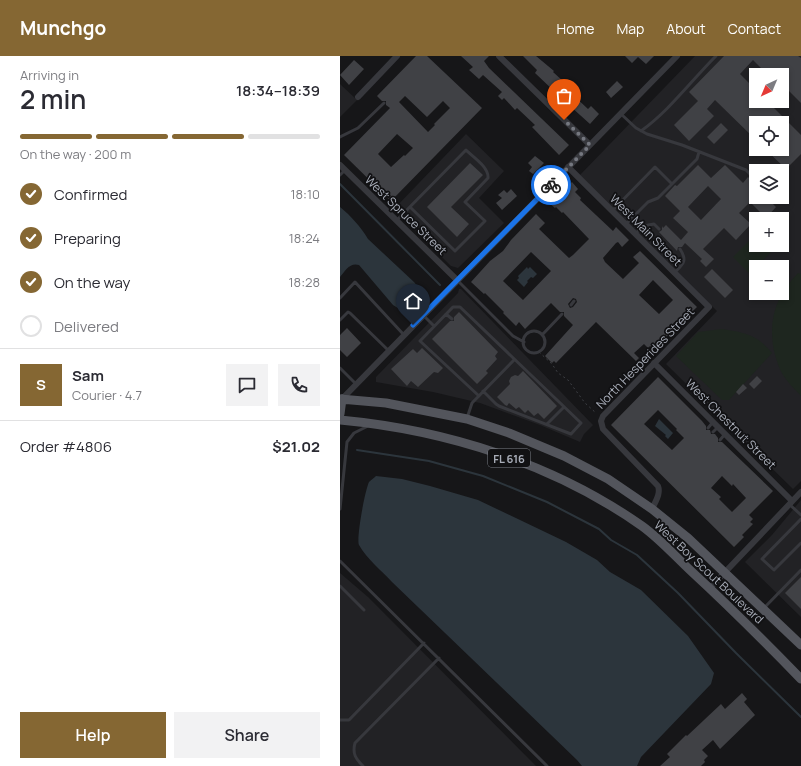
<!DOCTYPE html>
<html lang="en">
<head>
<meta charset="utf-8">
<style>
  body { margin:0; font-family:Manrope,sans-serif; background:#f2f2f3; color:#2b2b33; height:100vh; display:flex; flex-direction:column; font-size:15px; white-space:nowrap }
  * { box-sizing:border-box; margin:0 }
  p { font-size:13px; color:#7c7c81 }
  .icon { flex:none; width:22px; height:22px; fill:none; stroke:currentColor; stroke-width:2; stroke-linecap:round; stroke-linejoin:round }
  .map { position:relative; flex:1; overflow:hidden }
  .drawer { display:flex; flex-direction:column; background:#fff; width:340px }
  .drawer>* { flex:none }
  .needle { width:26px; rotate:224deg }
  .fabs { position:absolute; left:409px; top:12px; display:grid; gap:8px }
  .fabs a { display:grid; place-items:center; width:40px; height:40px; border-radius:0px; background:#fff; box-shadow:0 2px 6px #0003; font-size:20px }
  .pin { position:absolute; display:grid; place-items:center; width:34px; height:34px; color:#fff; margin:-41px -17px; border-radius:50% 50% 50% 0; rotate:-45deg; box-shadow:0 0 4px #0007 }
  .pin .icon { rotate:45deg }
  .courier { position:absolute; display:grid; place-items:center; width:40px; height:40px; margin:-20px; border:3px solid #1a73e8; border-radius:50%; background:#fff; color:#222; box-shadow:0 1px 5px #0007 }
  .overview em { font-style:normal; font-weight:600 }
  .overview div { display:flex; flex-direction:column-reverse }
  .overview { display:flex; align-items:center; justify-content:space-between; height:68px; padding:0 20px }
  h1 { font-size:26px; font-weight:600; line-height:30px }
  .bar { display:grid; grid-template-columns:repeat(4,1fr); gap:6px 4px; align-content:center; height:48px; padding:0 20px }
  .bar i { height:5px; border-radius:3px; background:#e1e1e2 }
  .bar .selected { background:#856733 }
  .bar p { grid-column:span 4 }
  .line { display:flex; align-items:center; gap:10px; padding:0 20px; border-top:1px solid #e1e1e2 }
  .line div { flex:1 }
  .round { display:grid; place-items:center; flex:none; width:42px; height:42px; border-radius:0px; background:#f2f2f3 }
  ol { padding:0 20px; list-style:none }
  li { display:flex; align-items:center; gap:12px; height:44px }
  li p { margin-inline-start:auto }
  li .icon { padding:4px; border-radius:50%; background:#856733; color:#fff; stroke-width:4 }
  li:last-child { color:#7c7c81 }
  li i { width:22px; height:22px; border:2px solid #e1e1e2; border-radius:50% }
  .action { display:flex; gap:8px; margin-top:auto; padding:8px 20px }
  .action a { flex:1; height:46px; border-radius:0px; background:#856733; color:#fff; font-size:16px; font-weight:600; line-height:46px; text-align:center }
  .action a+a { background:#f2f2f3; color:#2b2b33 }
  header { display:flex; align-items:center; gap:24px; box-sizing:border-box; height:56px; padding:0 20px; background:#856733; color:#fff }
  header strong { font-size:19px }
  nav { display:flex; gap:22px; margin-inline-start:auto; font-size:14px }
  main { display:flex; flex:1; min-height:0 }
  .map>svg:first-child { display:block }
  .built { fill:#222225; fill-rule:evenodd }
  .green { fill:#1e261f }
  .water { fill:#2c353c }
  .lines { fill:none; stroke-linecap:round; stroke-linejoin:round }
  .stream { stroke:#2c353c; stroke-width:2 }
  .building { fill:#404145; fill-rule:evenodd }
  .path { stroke:#3d3f44; stroke-width:1; stroke-dasharray:2 3; stroke-linecap:butt }
  .service { stroke:#37383d; stroke-width:3 }
  .minor { stroke:#37383d; stroke-width:6 }
  .primary { stroke:#53555c; stroke-width:9 }
  .done { stroke:#757880; stroke-width:4; stroke-dasharray:0 7.2 }
  .route { stroke:#1a73e8; stroke-width:5 }
  .labels { text-anchor:middle; dominant-baseline:central; stroke-width:3.5; stroke-linejoin:round; paint-order:stroke }
  .shield { fill:#111113; stroke:#7b7e86; stroke-width:1 }
  .shield-label { font-size:11px; font-weight:bold; fill:#a8adb8 }
  .street-label { font-size:12px; fill:#a8adb8; stroke:#111113 }
</style>
</head>
<body>
<header>
<strong>Munchgo</strong>
<nav><a>Home</a><a>Map</a><a>About</a><a>Contact</a></nav>
</header>
<main>
<section class="drawer">
<div class="overview"><div><h1>2 min</h1><p>Arriving in</p></div><em>18:34–18:39</em></div>
<div class="bar"><i class="selected"></i><i class="selected"></i><i class="selected"></i><i></i><p>On the way · 200 m</p></div>
<ol>
<li><svg class="icon" aria-label="check" viewBox="0 0 24 24"><path d="M5 12l5 5 9-10"/></svg>Confirmed<p>18:10</p></li>
<li><svg class="icon" aria-label="check" viewBox="0 0 24 24"><path d="M5 12l5 5 9-10"/></svg>Preparing<p>18:24</p></li>
<li><svg class="icon" aria-label="check" viewBox="0 0 24 24"><path d="M5 12l5 5 9-10"/></svg>On the way<p>18:28</p></li>
<li><i></i>Delivered</li>
</ol>
<div class="line" style="height:72px"><b class="round" style="background:#856733;color:#fff">S</b><div><b>Sam</b><p>Courier · 4.7</p></div><a class="round"><svg class="icon" aria-label="chat" viewBox="0 0 24 24"><path d="M4 5h16v11H9l-5 4z"/></svg></a><a class="round"><svg class="icon" aria-label="phone" viewBox="0 0 24 24"><path d="M5 4h4l2 5-3 2q2 4 5 5l2-3 5 2v4C11 20 4 13 5 4z"/></svg></a></div>
<div class="line" style="height:52px"><div>Order #4806</div><b>$21.02</b></div>
<div class="action"><a>Help</a><a>Share</a></div>
</section>
<div class="map">
<svg width="461" height="710" viewBox="0 0 461 710">
  <rect width="100%" height="100%" fill="#161618"/>
  <!-- built -->
  <path class="built" d="M355,0H461V425L453,433L326,308L377,255L240,119ZM416,19H442V45H416ZM416,67H442V93H416ZM416,115H442V141H416ZM416,163H442V189H416ZM416,211H442V237H416Z
    M0,28L17,44L0,61Z
    M126,78L164,115L139,142L164,167L118,212L111,210L54,153Z
    M119,233H121L253,369L244,378L240,386L200,369L140,347L93,336L36,326V321L118,237Z
    M461,444V561L405,506L432,479Z
    M0,517L28,541L196,710H0Z"/>
  <!-- green -->
  <path class="green" d="M414,180L416,182V189H423L431,196L410,218L393,201Z
    M458,217L461,218V340C455,333 448,327 443,319C439,313 437,305 435,299C427,266 435,241 458,217Z
    M382,273C406,277 416,278 432,297L389,344H382L336,300L358,276Z"/>
  <!-- water -->
  <path class="water" d="M0,151C11,160 21,171 28,183L74,226L79,232C78,241 69,250 61,254L53,249L19,209C10,206 5,215 0,221Z
    M187,211L188,213L190,211L197,218L193,222L191,221L187,225L188,226L184,231L177,224L179,222L178,220Z
    M319,363L333,377L328,383L325,380L326,379L315,370Z
    M36,420L62,423L90,430L138,444L226,486L257,504L270,516L301,534L348,580L374,617L371,628L301,701L297,710H242L237,704L52,526C42,515 27,503 19,489C16,483 25,434 29,426C31,424 34,422 36,420Z"/>
  <g class="lines">
    <!-- stream -->
    <path class="stream" d="M0,128L100,229
      M17,394L89,405L143,420L207,446L259,473L271,484L297,499L338,537L396,597L461,661"/>
  </g>
  <!-- building -->
  <path class="building" d="M76,0H87L142,52L51,145L4,99L50,52L46,49V45H42L37,40ZM65,40L87,61L103,45L110,52L94,68L95,69L88,76L59,46ZM57,78L73,92L65,100L64,99L51,111L38,98Z
    M121,0H149L144,5L149,12L229,89L219,99L192,71L195,69L177,52L175,54L164,42L162,44L158,40L162,36L143,19L139,23L129,14L133,11Z
    M183,0H196L214,15L213,16L235,36L232,38L248,53L251,50L259,58L250,68L230,50L233,47L218,33L215,36L195,17L197,14Z
    M285,0H314L306,8L298,1L292,7Z
    M384,0H458L461,2V47L445,31L442,34V19H428L413,4L400,18L416,34V45H427L461,79V98L446,113L425,93H442V67H416V84L375,44L367,53L374,60L349,85L334,69L358,45L349,36Z
    M14,4L24,13L9,29L0,19Z
    M277,25L283,31L271,42L266,36Z
    M381,67L388,74L374,88L367,81Z
    M195,100L204,107L193,118L189,115L192,111L188,107Z
    M130,107L143,119L111,151L129,168L117,181L87,151Z
    M358,109L371,122L385,109L403,127L408,121L416,129V141H426L436,151L426,162L410,146L399,157L411,168L396,184L384,172L363,193L374,203L366,211L360,205L362,203L345,187L342,191H338L337,195L319,176L322,174V170L323,172L326,169L341,184L348,176L333,162L340,155L325,140L335,129L337,130ZM368,130L381,143L361,164L348,151Z
    M232,126L238,133L235,136L241,142L240,144L273,175L276,171L289,184L282,191L278,186L276,187L263,202L265,206L283,223L299,207L293,201L300,195L357,251L314,293L310,290L308,292L304,288L294,297L299,302L296,305L256,266L216,307L214,305L212,307L205,300L233,269L224,260V256H220L211,247L185,273L179,266L176,270L163,257L164,256L145,237L144,238L131,226L150,205L163,195L171,184L196,158L205,167L199,173L229,202L233,199L249,183L223,156L222,157L216,151L215,152L208,146L218,136L224,131L225,132ZM191,196L211,215L183,244L163,225ZM313,224L333,244L319,258L299,239ZM233,242L236,243L237,246L233,251L230,252L228,248Z
    M171,133L177,140L162,154L156,147L162,142L158,139L164,134L167,137Z
    M372,213L393,234L385,242L364,221Z
    M119,256L158,296L155,300L157,303L146,315L148,317L137,328L92,283L110,265H114V261Z
    M7,272L21,287L7,301L0,294V279Z
    M82,292L103,312L98,317L94,316L78,331L71,325L67,330L51,313L73,293L77,297Z
    M183,315L217,350L204,363L198,357L194,360L188,354L185,357L179,351L176,353L169,347L167,350L165,349L157,341L170,328L169,325L171,321L175,319L178,320Z
    M417,320L422,325L414,333L409,328Z
    M318,321L362,365L366,370V374H370L371,378H375L378,382V386H382L433,435L409,459L413,463L410,466L413,468L402,479L404,481L394,491L271,369ZM318,354L337,373L336,374L344,382L332,394L304,368ZM382,420L392,430L393,428L406,442L392,456L379,443L381,441L371,432Z
    M403,328L407,332L399,339L396,336Z
    M461,521V553L445,537Z
    M402,637L407,643L404,646L415,659L380,693L373,684L362,694L368,700L364,704L365,706L361,710H320L330,701L327,698L346,679L347,680L381,648L385,653Z"/>
  <g class="lines">
    <!-- path -->
    <path class="path" d="M199,296L212,308L218,317L228,324L245,347L256,357"/>
    <!-- service -->
    <path class="service" d="M281,58L296,72L307,78L342,89L406,114L416,124
      M301,75C329,55 351,25 376,0
      M0,81L18,72L44,47
      M0,119L5,114
      M272,155L315,111L332,128
      M57,164L126,94C133,101 149,111 148,122L125,146L145,165L115,195L70,151
      M285,169L308,146L318,142L357,103L359,96
      M296,177C302,171 306,169 314,168L319,173
      M334,217C343,208 348,205 340,193
      M117,224L173,280L184,286
      M0,242L15,226L64,279
      M231,249L234,245
      M106,258L112,263
      M83,259L94,270
      M0,264L8,256L10,257L49,295
      M183 286a11 11 0 1 1 22 0a11 11 0 1 1-22 0Z
      M202,279L222,258
      M0,312L16,328
      M139,340L80,285L113,251H120L241,367L231,378L159,350L156,348L143,335
      M127,362L132,347L174,304
      M207,368L224,351
      M368,372L373,366
      M373,376L378,371
      M380,384L385,378
      M449,448L461,459
      M0,453L7,386L14,377L28,370
      M461,463L422,503L434,514L461,487
      M0,505L207,710
      M0,530L24,554
      M424,552L461,514
      M0,664H9L84,587
      M23,710C16,703 12,698 15,687L99,602"/>
    <!-- minor -->
    <path class="minor" d="M159,0L250,89
      M18,41L57,0
      M0,109L117,224
      M228,111L369,251L263,360L261,365L263,373L318,430C321,438 315,446 312,453
      M314,307L452,445
      M2,343L337,0
      M370,532L461,436"/>
    <!-- primary -->
    <path class="primary" d="M0,343L46,347L127,363L169,377L224,400L268,423L312,453L348,482L461,589
      M0,358L2,343
      M0,364C107,374 214,408 302,470C320,483 335,500 351,515C389,550 425,586 461,623"/>
  </g>
  <g class="lines">
    <!-- done -->
    <path class="done" d="M211,129L250,89L224,64"/>
    <!-- route -->
    <path class="route" d="M73,269L211,129"/>
  </g>
  <g class="labels">
    <!-- shield labels -->
    <rect class="shield" x="148" y="393" width="42" height="18" rx="3"/>
    <g class="shield-label">
      <text x="169" y="402">FL 616</text>
    </g>
    <!-- street labels -->
    <g class="street-label">
      <text transform="translate(66 159) rotate(44)">West Spruce Street</text>
      <text transform="translate(306 174) rotate(45)">West Main Street</text>
      <text transform="translate(305 302) rotate(-46)">North Hesperides Street</text>
      <text transform="translate(391 368) rotate(45)">West Chestnut Street</text>
      <text transform="translate(369 516) rotate(43)">West Boy Scout Boulevard</text>
    </g>
  </g>
</svg>
<div class="fabs">
<a><svg class="needle" viewBox="-14 -14 28 28"><path d="M0-13l5 13h-10z" fill="#e53935"/><path d="M0 13l5-13h-10z" fill="#7c7c81"/></svg></a>
<a><svg class="icon" aria-label="locate" viewBox="0 0 24 24"><circle cx="12" cy="12" r="6"/><path d="M12 2v4M12 18v4M2 12h4M18 12h4"/></svg></a>
<a><svg class="icon" aria-label="layers" viewBox="0 0 24 24"><path d="M12 4l9 5-9 5-9-5zM3 14l9 5 9-5"/></svg></a>
<a>+</a>
<a>−</a>
</div>
<div class="pin" style="left:224px;top:64px;background:#ea580c"><svg class="icon" aria-label="bag" viewBox="0 0 24 24"><path d="M5 8h14l-1 12H6zM9 8a3 3 0 0 1 6 0"/></svg></div>
<div class="pin" style="left:73px;top:269px;background:#1f2937"><svg class="icon" aria-label="home" viewBox="0 0 24 24"><path d="M3 11l9-7 9 7M6 9v11h12V9"/></svg></div>
<div class="courier" style="left:211px;top:129px"><svg class="icon" aria-label="bike" viewBox="0 0 24 24"><circle cx="6" cy="16" r="4"/><circle cx="18" cy="16" r="4"/><path d="M6 16l4-8h5l3 8M10 8l3 8H6M13 5h3"/></svg></div>
</div>
</main>
</body>
</html>
